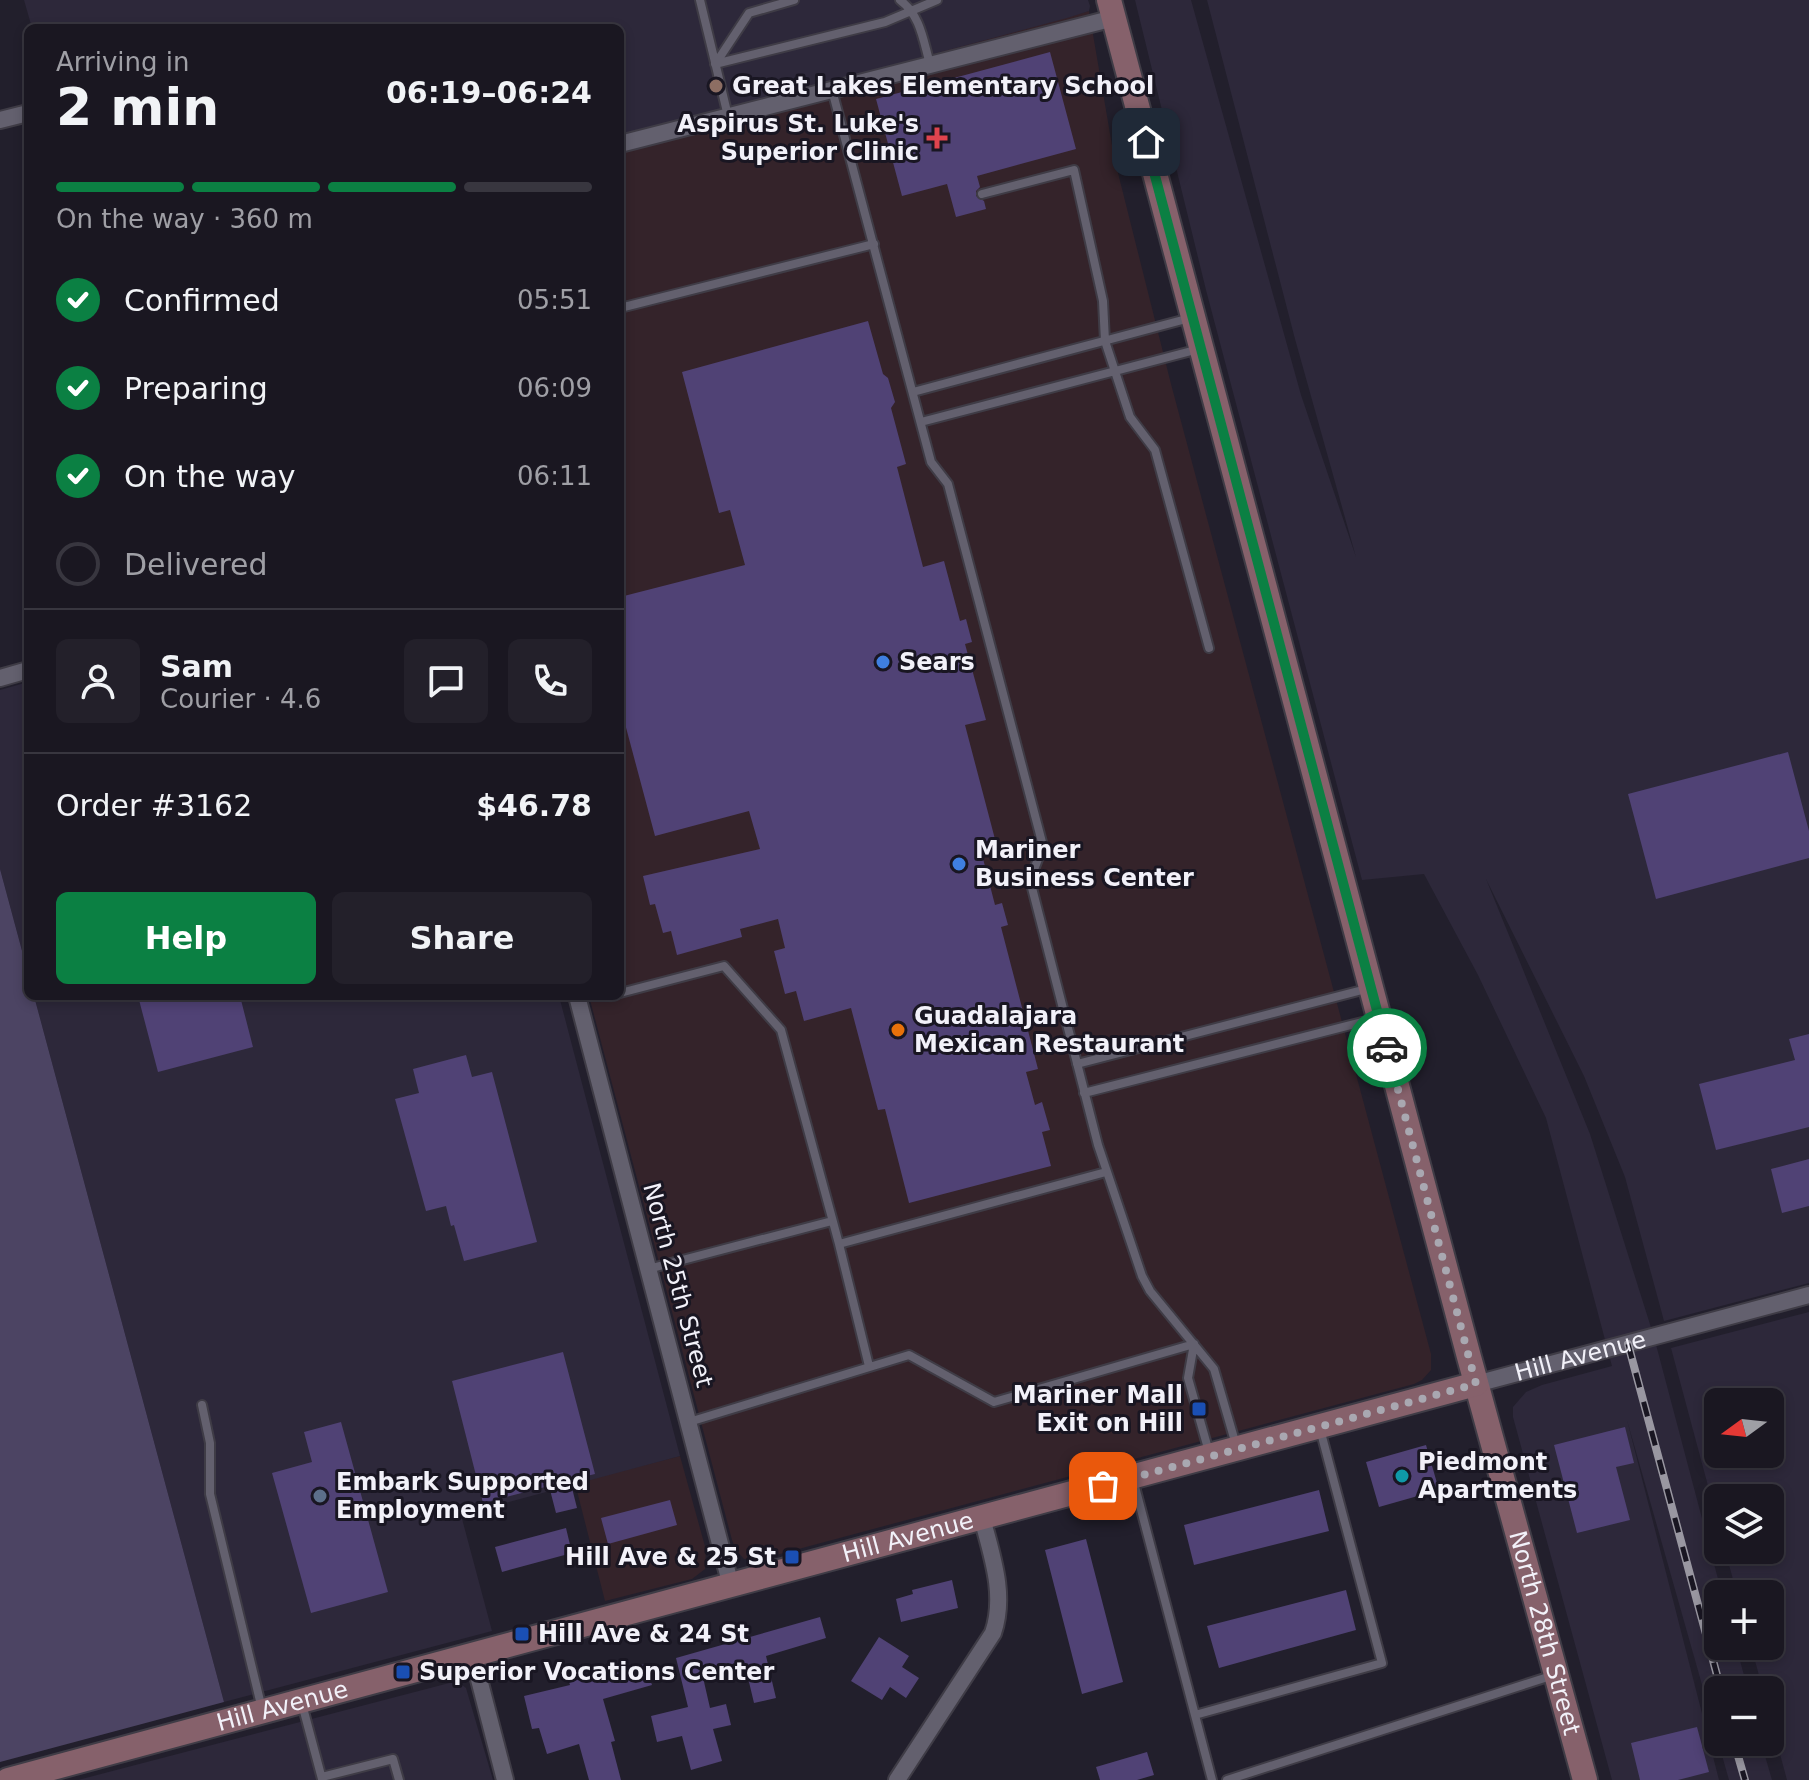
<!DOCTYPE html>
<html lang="en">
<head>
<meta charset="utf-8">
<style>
  body { margin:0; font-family:"DejaVu Sans",sans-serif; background:#23202a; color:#f1f3f6; height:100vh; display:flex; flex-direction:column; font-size:30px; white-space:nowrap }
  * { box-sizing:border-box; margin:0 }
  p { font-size:26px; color:#9f9fa5 }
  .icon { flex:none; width:44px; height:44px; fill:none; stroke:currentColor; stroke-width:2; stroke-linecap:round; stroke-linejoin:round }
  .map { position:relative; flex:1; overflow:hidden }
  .drawer { position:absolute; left:24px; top:24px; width:600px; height:976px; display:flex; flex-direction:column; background:#1a1721; border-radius:12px; box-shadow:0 4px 12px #0003,0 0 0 2px #38363f }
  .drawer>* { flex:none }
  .needle { width:52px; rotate:255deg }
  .buttons { position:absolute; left:1704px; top:1388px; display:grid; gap:16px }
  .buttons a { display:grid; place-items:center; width:80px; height:80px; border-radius:12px; background:#1a1721; box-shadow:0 4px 12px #0003,0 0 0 2px #38363f; font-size:40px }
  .pin { position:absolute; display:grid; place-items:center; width:68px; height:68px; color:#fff; margin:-34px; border-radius:16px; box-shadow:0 4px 12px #0006 }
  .courier { position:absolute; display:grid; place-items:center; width:80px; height:80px; margin:-40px; border:6px solid #0b8043; border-radius:50%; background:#fff; color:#222; box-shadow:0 2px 10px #0007 }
  .head em { font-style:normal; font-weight:800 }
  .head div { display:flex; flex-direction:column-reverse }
  .head { display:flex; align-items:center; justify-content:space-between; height:136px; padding:0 32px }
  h1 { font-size:52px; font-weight:800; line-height:60px }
  .bar { display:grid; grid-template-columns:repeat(4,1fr); gap:12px 8px; align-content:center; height:96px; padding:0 32px }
  .bar i { height:10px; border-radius:6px; background:#38363f }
  .bar .on { background:#0b8043 }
  .bar p { grid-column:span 4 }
  .line { display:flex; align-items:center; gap:20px; padding:0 32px; border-top:2px solid #38363f }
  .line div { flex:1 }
  .round { display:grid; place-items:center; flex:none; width:84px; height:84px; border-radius:12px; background:#23202a }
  ol { padding:0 32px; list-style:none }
  li { display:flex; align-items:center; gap:24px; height:88px }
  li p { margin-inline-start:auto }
  li .icon { padding:8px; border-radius:50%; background:#0b8043; color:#fff; stroke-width:4 }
  li:last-child { color:#9f9fa5 }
  li i { width:44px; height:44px; border:4px solid #38363f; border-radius:50% }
  .action { display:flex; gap:16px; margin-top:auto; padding:16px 32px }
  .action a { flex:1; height:92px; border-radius:12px; background:#0b8043; color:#fff; font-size:32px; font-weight:800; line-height:92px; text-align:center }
  .action a+a { background:#23202a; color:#f1f3f6 }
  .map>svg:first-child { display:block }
  .commercial { fill:#34232a }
  .built { fill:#2d283a; fill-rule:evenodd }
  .green { fill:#4c4463 }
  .building { fill:#504275 }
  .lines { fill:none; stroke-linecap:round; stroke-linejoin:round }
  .lane-casing { stroke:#3f3c46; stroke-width:12 }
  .street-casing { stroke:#3f3c46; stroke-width:20 }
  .secondary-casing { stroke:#3f3c46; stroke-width:28 }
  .lane { stroke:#63606e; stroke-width:8 }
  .street { stroke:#63606e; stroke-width:16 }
  .secondary { stroke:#86616b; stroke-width:24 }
  .rail-casing { stroke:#9997a1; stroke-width:8 }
  .rail { stroke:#191622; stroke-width:5; stroke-dasharray:15; stroke-linecap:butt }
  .done { stroke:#a9a8b1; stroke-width:8; stroke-dasharray:0 14.4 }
  .route { stroke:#0b8043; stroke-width:10 }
  .education-dot { fill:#8d6e63; stroke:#191622; stroke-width:3 }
  .health-dot { fill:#e0444e; stroke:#191622; stroke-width:3 }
  .shop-dot { fill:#3f7fe0; stroke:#191622; stroke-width:3 }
  .food-dot { fill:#e8710a; stroke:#191622; stroke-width:3 }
  .transit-dot { fill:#1a4fb4; stroke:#191622; stroke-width:3 }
  .culture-dot { fill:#0f9aa8; stroke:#191622; stroke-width:3 }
  .service-dot { fill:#5c6f8a; stroke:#191622; stroke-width:3 }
  .labels { text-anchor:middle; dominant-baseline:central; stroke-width:6; stroke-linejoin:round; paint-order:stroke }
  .poi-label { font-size:24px; font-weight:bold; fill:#f2f1f9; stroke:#191622; text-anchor:start }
  .street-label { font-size:24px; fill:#f2f1f9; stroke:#191622 }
</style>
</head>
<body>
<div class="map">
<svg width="1809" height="1780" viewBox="0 0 1809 1780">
  <rect width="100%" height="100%" fill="#221f2c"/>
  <!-- commercial -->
  <path class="commercial" d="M1089,11L1114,157L1171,384L1431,1354V1370L1422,1380L1414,1384L765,1558L744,1559L736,1550L732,1540L589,996H620V138Z
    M680,1456L706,1550L705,1569L692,1579L605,1601L575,1483Z"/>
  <!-- built -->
  <path class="built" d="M24,0H1088L1090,6L1089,11L1067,18L620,138V28H32Z
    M1135,0H1191L1301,395L1356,557L1295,339L1207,0H1809V1283L1664,1321L1625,1177L1584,1076L1486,879L1590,1134L1654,1337L1722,1594H1718V1646H1736L1748,1690H1718V1742H1761L1772,1780H1729L1627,1420L1719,1780H1612L1513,1417V1407L1526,1392L1542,1385L1612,1366L1546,1118L1478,975L1424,874L1362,880L1206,290Z
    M28,682V973L0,869V690Z
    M34,996H559L680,1456L461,1515L492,1631L224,1702Z
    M1809,1312V1780H1787L1770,1717V1690H1763L1751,1646H1770V1594H1737L1725,1550H1770V1498H1718V1523L1671,1348ZM1770,1402V1454H1718V1402Z
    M457,1681L466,1688L493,1780H78Z"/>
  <!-- green -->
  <path class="green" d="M0,869L28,973V996H34L224,1702L0,1762Z"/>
  <!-- building -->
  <path class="building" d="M1050,52L1076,149L977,176L980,187L976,191V196L984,201L986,209L956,217L947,184L902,196L876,99Z
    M868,321L883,374L888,378L895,402L891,408L906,464L897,467L923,567L944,561L960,621L966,619L972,642L965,644L986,720L965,725L996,843L980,847L995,905L1002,903L1008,925L1001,927L1038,1069L1026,1072L1035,1105L1042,1102L1050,1130L1042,1132L1051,1166L909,1203L885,1109L878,1110L851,1008L804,1021L796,991L785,994L774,951L785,948L778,919L740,929L742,937L677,955L671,931L663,933L655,904L650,905L643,876L760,849L749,811L655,836L620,705V597L745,565L730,510L719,513L682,372Z
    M1788,752L1809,831V858L1656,899L1628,794Z
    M138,996H240L253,1047L158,1072Z
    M1809,1034V1127L1716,1150L1699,1084L1795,1060L1789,1039Z
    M466,1055L472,1077L492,1072L537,1242L464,1261L454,1225L451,1226L446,1206L426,1211L395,1099L419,1093L413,1069Z
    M1809,1159V1206L1782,1213L1771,1169Z
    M563,1352L595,1474L570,1480L577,1508L556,1513L549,1486L483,1503L452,1381Z
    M341,1422L388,1592L311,1613L272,1473L312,1462L304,1432Z
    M1625,1427L1634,1463L1616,1467L1630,1520L1577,1533L1554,1445Z
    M1426,1445L1439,1490L1379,1507L1366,1462Z
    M1319,1490L1329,1531L1194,1565L1184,1525Z
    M670,1500L677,1525L608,1544L601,1518Z
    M566,1528L572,1553L502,1572L495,1547Z
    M1086,1539L1123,1682L1082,1694L1045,1550Z
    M952,1580L958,1608L901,1622L896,1599L913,1594L912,1590Z
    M1346,1590L1356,1630L1219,1668L1207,1626Z
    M820,1617L826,1638L766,1656L776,1698L754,1703L744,1661L702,1673L710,1708L726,1704L731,1725L713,1729L722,1761L691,1770L682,1736L657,1742L651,1716L688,1707L676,1658Z
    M879,1637L909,1656L902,1667L919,1678L906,1698L890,1687L882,1700L851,1681Z
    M645,1664L652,1685L603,1699L615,1741L611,1742L621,1780H589L579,1744L547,1754L539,1728L532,1729L524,1696L570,1685L569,1682L592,1676V1679Z
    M1697,1727L1709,1772L1678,1780H1640L1631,1743Z
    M1147,1752L1154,1775L1137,1780H1100L1096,1767Z"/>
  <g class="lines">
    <!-- lane casing -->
    <g class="lane-casing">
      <path id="lane" d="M700,0L728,116
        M900,0C921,16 923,40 930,64
        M716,63L749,13L794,0
        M715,64L885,22L937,0
        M832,90L931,462L948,484L1043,846L1030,880L1098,1145L1142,1276L1150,1291L1214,1369L1236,1445
        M982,194L1074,170L1103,301L1105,341L1130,417L1155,450L1209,648
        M620,308L874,244
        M913,392L1190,318
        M921,422L1199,349
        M620,993L724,966L781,1030L839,1244L869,1366
        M606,996H607
        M1077,1064L1370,988
        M1084,1093L1378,1018
        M839,1244L1106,1172
        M648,1269L832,1221
        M1194,1344L1188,1378L1209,1452
        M202,1405L210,1443V1494L262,1709
        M689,1422L909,1355L994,1402L1194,1344
        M1133,1479L1212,1780
        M302,1704L322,1779
        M1195,1715L1382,1663L1320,1429
        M322,1777L393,1759L399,1780
        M1227,1780L1554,1675"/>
    </g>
    <!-- street casing -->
    <g class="street-casing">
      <g id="street">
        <path d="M0,120L28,113"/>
        <path d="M620,144L1114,18"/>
        <path d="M0,678L28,670"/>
        <path d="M577,996L731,1586"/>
        <path id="s1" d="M1476,1384L1809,1295"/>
        <path d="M473,1656L505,1780"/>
        <path d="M897,1780L993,1633C1006,1595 992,1556 982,1518"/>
      </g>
    </g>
    <!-- secondary casing -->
    <g class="secondary-casing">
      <g id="secondary">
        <path id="s2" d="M1109,0L1469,1357L1585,1780"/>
        <path id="s3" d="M8,1780L1476,1384"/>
      </g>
    </g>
    <!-- lane -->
    <use href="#lane" class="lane"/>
    <!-- street -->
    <use href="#street" class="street"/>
    <!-- secondary -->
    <use href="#secondary" class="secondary"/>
    <!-- rail casing -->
    <g class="rail-casing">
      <path id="rail" d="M1628,1344L1721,1690
        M1734,1742L1745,1780"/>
    </g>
    <!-- rail -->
    <use href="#rail" class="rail"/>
  </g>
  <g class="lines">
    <!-- done -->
    <path class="done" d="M1103,1486L1476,1384L1387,1048"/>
    <!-- route -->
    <path class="route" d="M1146,142L1387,1048"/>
  </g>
  <!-- markers -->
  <circle class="education-dot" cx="716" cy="86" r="8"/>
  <path class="health-dot" d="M933 126h8v8h8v8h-8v8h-8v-8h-8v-8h8z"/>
  <g class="shop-dot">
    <circle cx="883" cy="662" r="8"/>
    <circle cx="959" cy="864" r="8"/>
  </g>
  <circle class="food-dot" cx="898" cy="1030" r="8"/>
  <g class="transit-dot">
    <rect x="1191" y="1401" width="16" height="16" rx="4"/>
    <rect x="784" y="1549" width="16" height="16" rx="4"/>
    <rect x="514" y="1626" width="16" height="16" rx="4"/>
    <rect x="395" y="1664" width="16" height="16" rx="4"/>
  </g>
  <circle class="culture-dot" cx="1402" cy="1476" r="8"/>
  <circle class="service-dot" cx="320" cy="1496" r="8"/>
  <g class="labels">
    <!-- poi labels -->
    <g class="poi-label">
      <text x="732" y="86">Great Lakes Elementary School</text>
      <text x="919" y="124" text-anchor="end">Aspirus St. Luke's<tspan x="919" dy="28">Superior Clinic</tspan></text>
      <text x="899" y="662">Sears</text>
      <text x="975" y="850">Mariner<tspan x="975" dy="28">Business Center</tspan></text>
      <text x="914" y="1016">Guadalajara<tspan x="914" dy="28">Mexican Restaurant</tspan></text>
      <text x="1183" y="1395" text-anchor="end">Mariner Mall<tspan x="1183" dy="28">Exit on Hill</tspan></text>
      <text x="1418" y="1462">Piedmont<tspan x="1418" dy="28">Apartments</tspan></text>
      <text x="336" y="1482">Embark Supported<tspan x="336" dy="28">Employment</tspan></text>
      <text x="776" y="1557" text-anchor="end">Hill Ave &amp; 25 St</text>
      <text x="538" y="1634">Hill Ave &amp; 24 St</text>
      <text x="419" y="1672">Superior Vocations Center</text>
    </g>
    <!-- street labels -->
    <g class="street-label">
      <text transform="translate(678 1285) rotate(75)">North 25th Street</text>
      <text stroke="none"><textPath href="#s1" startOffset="108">Hill Avenue</textPath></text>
      <text stroke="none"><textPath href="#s3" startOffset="932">Hill Avenue</textPath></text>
      <text stroke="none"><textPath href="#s2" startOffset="1690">North 28th Street</textPath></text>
      <text stroke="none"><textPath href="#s3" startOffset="284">Hill Avenue</textPath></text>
    </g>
  </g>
</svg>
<div class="buttons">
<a><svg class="needle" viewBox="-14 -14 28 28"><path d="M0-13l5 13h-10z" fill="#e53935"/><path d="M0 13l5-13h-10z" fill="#9f9fa5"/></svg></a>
<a><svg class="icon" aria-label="layers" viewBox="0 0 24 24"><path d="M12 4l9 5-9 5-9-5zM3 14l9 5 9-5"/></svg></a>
<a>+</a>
<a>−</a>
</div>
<div class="pin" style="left:1103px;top:1486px;background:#ea580c"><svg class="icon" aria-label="bag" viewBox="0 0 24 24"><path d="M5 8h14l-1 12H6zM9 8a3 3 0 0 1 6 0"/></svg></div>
<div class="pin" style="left:1146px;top:142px;background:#1f2937"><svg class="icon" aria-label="home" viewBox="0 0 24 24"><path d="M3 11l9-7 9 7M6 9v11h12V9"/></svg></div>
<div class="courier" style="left:1387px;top:1048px"><svg class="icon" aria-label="car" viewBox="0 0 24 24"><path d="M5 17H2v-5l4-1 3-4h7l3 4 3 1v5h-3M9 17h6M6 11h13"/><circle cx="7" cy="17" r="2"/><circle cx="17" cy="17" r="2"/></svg></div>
<section class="drawer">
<div class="head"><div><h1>2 min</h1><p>Arriving in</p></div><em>06:19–06:24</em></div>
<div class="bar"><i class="on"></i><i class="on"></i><i class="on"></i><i></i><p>On the way · 360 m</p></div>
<ol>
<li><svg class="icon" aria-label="check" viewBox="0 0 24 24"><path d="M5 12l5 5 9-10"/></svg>Confirmed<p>05:51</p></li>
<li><svg class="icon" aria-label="check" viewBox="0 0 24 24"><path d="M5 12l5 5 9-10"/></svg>Preparing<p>06:09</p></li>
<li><svg class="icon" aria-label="check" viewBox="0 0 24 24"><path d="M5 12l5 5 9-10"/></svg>On the way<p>06:11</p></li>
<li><i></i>Delivered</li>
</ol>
<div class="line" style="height:144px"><a class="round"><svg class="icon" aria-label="person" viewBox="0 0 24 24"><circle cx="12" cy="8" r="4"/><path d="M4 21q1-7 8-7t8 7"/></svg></a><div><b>Sam</b><p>Courier · 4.6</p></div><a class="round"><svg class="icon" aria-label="chat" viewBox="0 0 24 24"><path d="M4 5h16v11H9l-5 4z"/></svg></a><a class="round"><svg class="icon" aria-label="phone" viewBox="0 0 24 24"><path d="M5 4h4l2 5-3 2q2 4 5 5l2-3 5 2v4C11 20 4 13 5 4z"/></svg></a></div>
<div class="line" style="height:104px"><div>Order #3162</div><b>$46.78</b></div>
<div class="action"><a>Help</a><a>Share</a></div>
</section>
</div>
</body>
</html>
